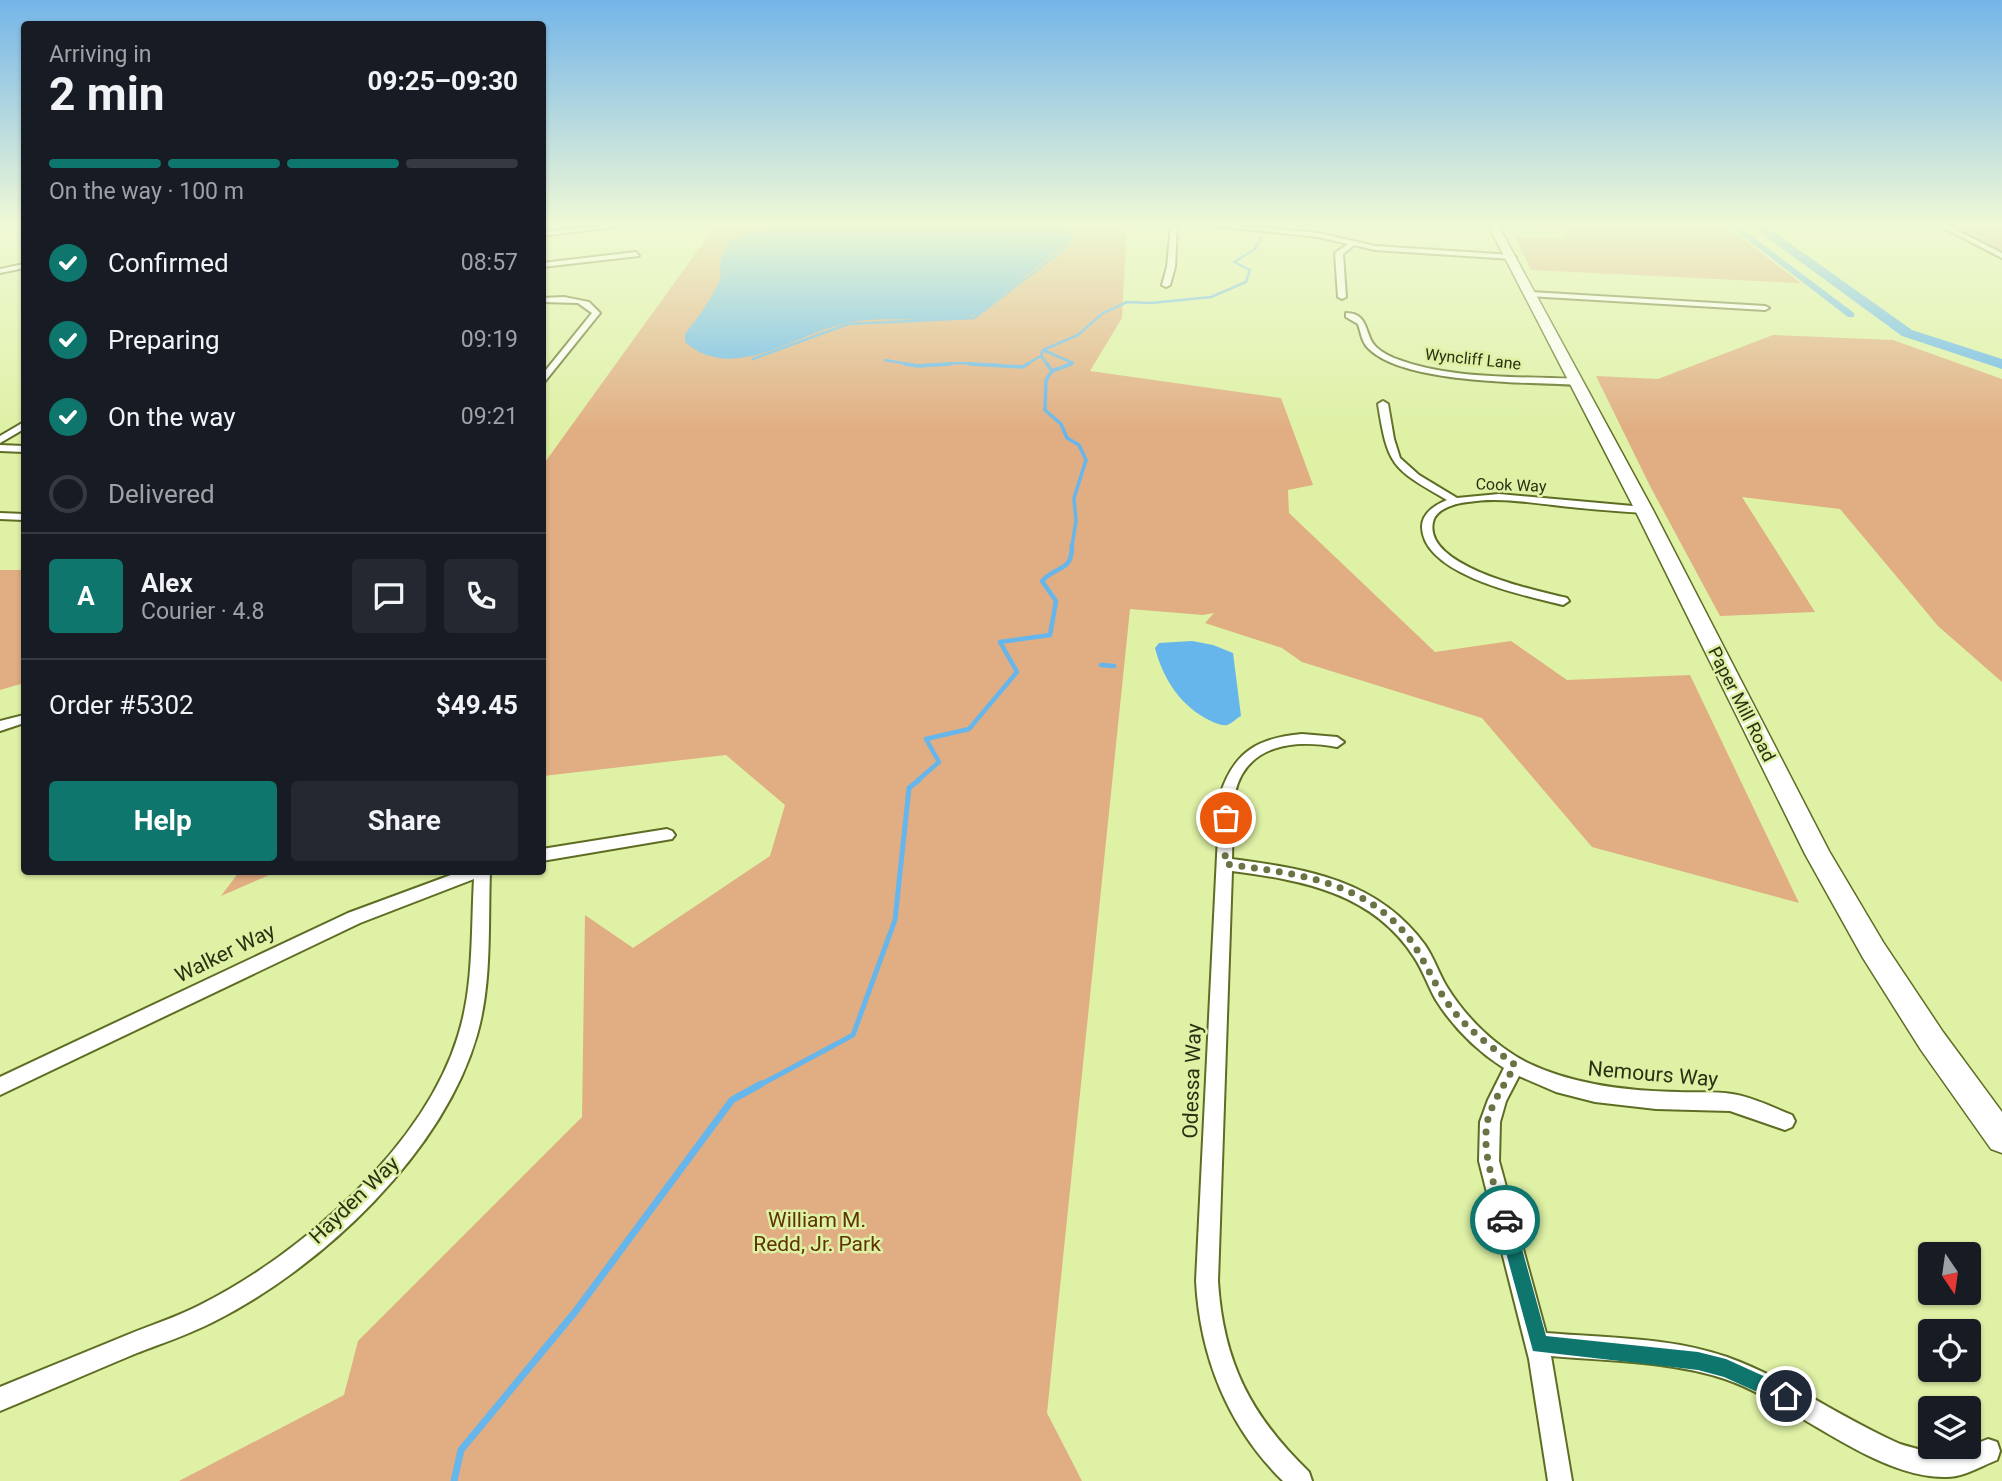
<!DOCTYPE html>
<html lang="en">
<head>
<meta charset="utf-8">
<style>
  body { margin:0; font-family:Roboto,sans-serif; background:#242831; color:#f1f3f6; height:100vh; display:flex; flex-direction:column; font-size:26px; white-space:nowrap }
  * { box-sizing:border-box; margin:0 }
  p { font-size:23px; color:#9ea1a6 }
  .icon { flex:none; width:38px; height:38px; fill:none; stroke:currentColor; stroke-width:2; stroke-linecap:round; stroke-linejoin:round }
  .map { position:relative; flex:1; overflow:hidden }
  .sheet { position:absolute; left:21px; top:21px; width:525px; height:854px; display:flex; flex-direction:column; background:#171b24; border-radius:7px; box-shadow:0 2px 5px #0004 }
  .sheet>* { flex:none }
  .needle { width:46px; rotate:167deg }
  .buttons { position:absolute; left:1918px; top:1242px; display:grid; gap:14px }
  .buttons a { display:grid; place-items:center; width:63px; height:63px; border-radius:7px; background:#171b24; box-shadow:0 2px 5px #0004; font-size:35px }
  .pin { position:absolute; display:grid; place-items:center; width:60px; height:60px; color:#fff; margin:-30px; border:4px solid #fff; border-radius:50%; box-shadow:0 2px 7px #0007 }
  .courier { position:absolute; display:grid; place-items:center; width:70px; height:70px; margin:-35px; border:5px solid #0f766e; border-radius:50%; background:#fff; color:#222; box-shadow:0 2px 9px #0007 }
  .head em { font-style:normal; font-weight:700 }
  .head div { display:flex; flex-direction:column-reverse }
  .head { display:flex; align-items:center; justify-content:space-between; height:119px; padding:0 28px }
  h1 { font-size:46px; font-weight:700; line-height:52px }
  .bar { display:grid; grid-template-columns:repeat(4,1fr); gap:10px 7px; align-content:center; height:84px; padding:0 28px }
  .bar i { height:9px; border-radius:5px; background:#363941 }
  .bar .current { background:#0f766e }
  .bar p { grid-column:span 4 }
  .line { display:flex; align-items:center; gap:18px; padding:0 28px; border-top:2px solid #363941 }
  .line div { flex:1 }
  .round { display:grid; place-items:center; flex:none; width:74px; height:74px; border-radius:7px; background:#242831 }
  ol { padding:0 28px; list-style:none }
  li { display:flex; align-items:center; gap:21px; height:77px }
  li p { margin-inline-start:auto }
  li .icon { padding:7px; border-radius:50%; background:#0f766e; color:#fff; stroke-width:4 }
  li:last-child { color:#9ea1a6 }
  li i { width:38px; height:38px; border:4px solid #363941; border-radius:50% }
  .cta { display:flex; gap:14px; margin-top:auto; padding:14px 28px }
  .cta a { flex:1; height:80px; border-radius:7px; background:#0f766e; color:#fff; font-size:28px; font-weight:700; line-height:80px; text-align:center }
  .cta a+a { background:#242831; color:#f1f3f6 }
  .map>svg:first-child { display:block }
  .green { fill:#e1ad82 }
  .water { fill:#66b6eb }
  .lines { fill:none; stroke-linecap:round; stroke-linejoin:round }
  .stream-far4 { stroke:#66b6eb; stroke-width:2.5 }
  .stream-far3 { stroke:#66b6eb; stroke-width:3.5 }
  .stream-far2 { stroke:#66b6eb; stroke-width:4.5 }
  .stream-far1 { stroke:#66b6eb; stroke-width:5 }
  .stream { stroke:#66b6eb; stroke-width:7 }
  .canal { fill:#66b6eb; fill-rule:evenodd }
  .river { fill:#66b6eb; fill-rule:evenodd }
  .minor-casing { stroke:#5e6d23; stroke-width:4 }
  .primary-casing { stroke:#5e6d23; stroke-width:3 }
  .minor { fill:#fff; fill-rule:evenodd }
  .primary { fill:#fff; fill-rule:evenodd }
  .route { fill:#0f766e }
  .done { stroke:#697445; stroke-width:7; stroke-dasharray:0 12.6 }
  .labels { text-anchor:middle; dominant-baseline:central; stroke-width:5; stroke-linejoin:round; paint-order:stroke }
  .far-street-label { font-size:16px; fill:#2a3012; stroke:#def1a5 }
  .street-label { font-size:18px; fill:#2a3012; stroke:#def1a5 }
  .near-street-label { font-size:21px; fill:#2a3012; stroke:#def1a5 }
  .near-park-label { font-size:21px; fill:#5f3303; stroke:#def1a5 }
</style>
</head>
<body>
<div class="map">
<svg width="2002" height="1481" viewBox="0 0 2002 1481">
  <rect width="100%" height="100%" fill="#def1a5"/>
  <!-- green -->
  <path class="green" d="M716,225H1127L1122,318L1090,371L1281,398L1313,485L1288,490L1289,513L1435,652L1511,641L1567,680L1690,675L1799,903L1592,847L1482,718L1302,662L1282,648L1205,623L1214,613L1203,615L1130,609L1047,1413L1082,1481H179L344,1395L358,1341L582,1117L585,915L633,948L770,856L785,805L726,755L543,776V465Z
    M1509,225H1724L1801,283L1531,270L1515,237L1567,239L1562,230Z
    M1948,225H2002V252Z
    M1773,335L1893,340L2002,379V682L1938,626L1840,509L1742,497L1815,612L1720,616L1650,486L1596,376L1658,379Z
    M0,570H24V683L0,690Z
    M239,872H276L221,896Z"/>
  <!-- water -->
  <path class="water" d="M785,225H1063L1069,235V241L978,314L969,317C930,323 891,316 852,322C800,330 735,386 685,342V334C698,317 712,299 720,279C722,272 719,265 721,258C729,233 763,229 785,225Z
    M1192,641L1213,645L1233,653L1241,716C1237,718 1231,724 1227,725C1222,726 1215,723 1211,721C1181,707 1163,679 1155,648L1159,643Z"/>
  <g class="lines">
    <!-- stream-far4 -->
    <path class="stream-far4" d="M728,242L778,225
      M1043,350L1073,363L1067,365
      M753,359L848,324L974,318L1063,250L1071,238L1066,225
      M885,360L914,365
      M925,365L960,363L998,365
      M1025,365L1041,356
      M1048,365L1041,356L1043,350L1078,335L1103,313L1127,302L1151,303L1211,297L1246,282L1250,270L1234,262L1255,249L1262,237"/>
    <!-- stream-far3 -->
    <path class="stream-far3" d="M905,364L917,366L950,364
      M970,364L1022,367L1028,364
      M1047,364L1052,371L1046,380L1045,410L1061,424L1067,438L1079,445L1086,460L1074,498L1076,521L1072,546
      M1052,371L1071,364"/>
    <!-- stream-far2 -->
    <path class="stream-far2" d="M1101,665L1114,666
      M917,781L939,762L926,739L969,729L1017,672L1000,642L1050,635L1056,601L1042,581C1058,564 1072,573 1072,545"/>
    <!-- stream-far1 -->
    <path class="stream-far1" d="M758,1086L853,1035L895,920L909,788L919,780"/>
    <!-- stream -->
    <path class="stream" d="M454,1481L461,1450L575,1312L732,1100L761,1084"/>
    <!-- canal -->
    <path class="canal" d="M1728,225H1737L1854,313V317H1848Z"/>
    <!-- river -->
    <path class="river" d="M1750,225H1764L1912,330L2002,359V369L1902,336Z"/>
    <!-- minor casing -->
    <g class="minor-casing">
      <path id="minor" d="M605,225H627L542,236V232Z
        M1171,225H1177L1175,267L1170,285L1166,287L1162,285L1167,267Z
        M1206,225H1232L1318,233L1375,246L1512,255L1516,257L1512,259L1375,250L1354,245L1343,254L1346,297L1342,299L1338,297L1335,253L1348,244L1318,237Z
        M1938,225H1946L2002,253V258Z
        M636,252L639,256L542,267V263Z
        M24,264V268L0,273V269Z
        M1531,292L1765,306L1769,308L1765,310L1528,296L1527,294Z
        M564,297L589,302L600,313L542,385V375L592,313L578,303L542,302V298Z
        M1346,313C1366,313 1365,329 1372,342C1376,349 1387,355 1394,358C1450,380 1518,376 1577,379L1581,382L1577,385C1527,382 1405,384 1369,349C1362,343 1361,333 1358,324L1346,317Z
        M1383,401L1388,404L1394,439L1400,458L1419,475L1457,498L1499,494L1644,507L1649,510L1644,513C1614,511 1584,509 1553,505C1526,502 1496,497 1468,502C1457,503 1436,508 1433,522C1423,567 1537,591 1567,598L1569,601L1563,605C1526,596 1423,575 1422,527C1422,513 1435,505 1447,500C1392,468 1388,467 1378,404Z
        M24,422V429L0,443V436Z
        M0,445L24,446V452L0,451Z
        M0,513L24,514V520L0,519Z
        M24,715V723L0,731V721Z
        M1302,734L1337,737L1344,742L1337,747C1295,739 1246,744 1235,793C1230,814 1233,838 1232,859C1307,869 1378,880 1425,945C1434,958 1439,974 1447,987C1466,1018 1496,1047 1528,1063C1574,1085 1628,1091 1678,1092C1696,1093 1714,1091 1732,1094C1752,1097 1772,1107 1792,1115L1795,1121L1792,1127L1785,1130L1730,1111L1656,1109L1595,1102L1556,1092L1519,1076L1506,1101L1500,1122L1499,1161L1546,1333C1606,1338 1670,1337 1727,1357C1788,1379 1841,1418 1900,1444C1939,1456 1950,1455 1988,1439L1997,1442L2000,1451L1997,1460C1981,1466 1964,1477 1947,1477C1874,1479 1793,1402 1725,1379C1670,1361 1609,1361 1551,1356L1572,1481H1548L1529,1359L1479,1161L1480,1122L1488,1100L1504,1068C1477,1051 1453,1027 1436,1000C1428,986 1423,970 1414,957C1373,893 1302,880 1232,871L1218,1281C1223,1362 1251,1416 1309,1472L1312,1481H1283C1228,1427 1200,1357 1196,1281L1220,795C1234,752 1257,738 1302,734Z
        M667,829L672,831L675,835L672,839L542,861V849Z
        M459,872H490C488,926 492,983 477,1035C443,1153 322,1267 215,1321C190,1334 163,1343 137,1353C91,1372 46,1392 0,1411V1387C42,1370 85,1352 127,1335C151,1325 177,1317 200,1305C302,1254 424,1147 458,1036C474,986 471,931 474,879L360,923L0,1095V1077L348,913Z"/>
    </g>
    <!-- primary casing -->
    <g class="primary-casing">
      <path id="primary" d="M1488,225H1498L1653,510L1829,851L1883,942L1943,1032L2002,1112V1153L1991,1149L1921,1050L1863,958L1805,854L1635,510Z"/>
    </g>
    <!-- minor -->
    <use href="#minor" class="minor"/>
    <!-- primary -->
    <use href="#primary" class="primary"/>
  </g>
  <!-- sky -->
  <linearGradient id="sky" x2="0" y2="1"><stop stop-color="#74b5e9"/><stop offset="0.52" stop-color="#f0f9d6"/><stop offset="1" stop-color="#f0f9d6" stop-opacity="0"/></linearGradient>
  <rect width="2002" height="432" fill="url(#sky)"/>
  <!-- route -->
  <path class="route" d="M1505,1212L1511,1214L1514,1220L1546,1336L1698,1352L1726,1359L1792,1389L1795,1396L1792,1402L1786,1405L1724,1377L1698,1370L1533,1351L1497,1220L1499,1214Z"/>
  <g class="lines">
    <!-- done -->
    <path class="done" d="M1226,818L1225,864C1291,873 1358,879 1404,932C1424,955 1433,985 1452,1009C1469,1031 1493,1048 1515,1065C1506,1083 1493,1100 1488,1119C1480,1152 1496,1189 1505,1220"/>
  </g>
  <g class="labels">
    <!-- far-street labels -->
    <g class="far-street-label">
      <text transform="translate(1473 359) rotate(6)">Wyncliff Lane</text>
      <text transform="translate(1511 485) rotate(2)">Cook Way</text>
    </g>
    <!-- street labels -->
    <g class="street-label">
      <text transform="translate(1742 704) rotate(63)">Paper Mill Road</text>
    </g>
    <!-- near-street labels -->
    <g class="near-street-label">
      <text transform="translate(225 953) rotate(-26)">Walker Way</text>
      <text transform="translate(1653 1074) rotate(5)">Nemours Way</text>
      <text transform="translate(1192 1081) rotate(-88)">Odessa Way</text>
      <text transform="translate(354 1200) rotate(-44)">Hayden Way</text>
    </g>
    <!-- near-park labels -->
    <g class="near-park-label">
      <text x="817" y="1220">William M.<tspan x="817" dy="24">Redd, Jr. Park</tspan></text>
    </g>
  </g>
</svg>
<div class="buttons">
<a><svg class="needle" viewBox="-14 -14 28 28"><path d="M0-13l5 13h-10z" fill="#e53935"/><path d="M0 13l5-13h-10z" fill="#9ea1a6"/></svg></a>
<a><svg class="icon" aria-label="locate" viewBox="0 0 24 24"><circle cx="12" cy="12" r="6"/><path d="M12 2v4M12 18v4M2 12h4M18 12h4"/></svg></a>
<a><svg class="icon" aria-label="layers" viewBox="0 0 24 24"><path d="M12 4l9 5-9 5-9-5zM3 14l9 5 9-5"/></svg></a>
</div>
<div class="pin" style="left:1226px;top:818px;background:#ea580c"><svg class="icon" aria-label="bag" viewBox="0 0 24 24"><path d="M5 8h14l-1 12H6zM9 8a3 3 0 0 1 6 0"/></svg></div>
<div class="pin" style="left:1786px;top:1396px;background:#1f2937"><svg class="icon" aria-label="home" viewBox="0 0 24 24"><path d="M3 11l9-7 9 7M6 9v11h12V9"/></svg></div>
<div class="courier" style="left:1505px;top:1220px"><svg class="icon" aria-label="car" viewBox="0 0 24 24"><path d="M5 17H2v-5l4-1 3-4h7l3 4 3 1v5h-3M9 17h6M6 11h13"/><circle cx="7" cy="17" r="2"/><circle cx="17" cy="17" r="2"/></svg></div>
<section class="sheet">
<div class="head"><div><h1>2 min</h1><p>Arriving in</p></div><em>09:25–09:30</em></div>
<div class="bar"><i class="current"></i><i class="current"></i><i class="current"></i><i></i><p>On the way · 100 m</p></div>
<ol>
<li><svg class="icon" aria-label="check" viewBox="0 0 24 24"><path d="M5 12l5 5 9-10"/></svg>Confirmed<p>08:57</p></li>
<li><svg class="icon" aria-label="check" viewBox="0 0 24 24"><path d="M5 12l5 5 9-10"/></svg>Preparing<p>09:19</p></li>
<li><svg class="icon" aria-label="check" viewBox="0 0 24 24"><path d="M5 12l5 5 9-10"/></svg>On the way<p>09:21</p></li>
<li><i></i>Delivered</li>
</ol>
<div class="line" style="height:126px"><b class="round" style="background:#0f766e;color:#fff">A</b><div><b>Alex</b><p>Courier · 4.8</p></div><a class="round"><svg class="icon" aria-label="chat" viewBox="0 0 24 24"><path d="M4 5h16v11H9l-5 4z"/></svg></a><a class="round"><svg class="icon" aria-label="phone" viewBox="0 0 24 24"><path d="M5 4h4l2 5-3 2q2 4 5 5l2-3 5 2v4C11 20 4 13 5 4z"/></svg></a></div>
<div class="line" style="height:91px"><div>Order #5302</div><b>$49.45</b></div>
<div class="cta"><a>Help</a><a>Share</a></div>
</section>
</div>
</body>
</html>
